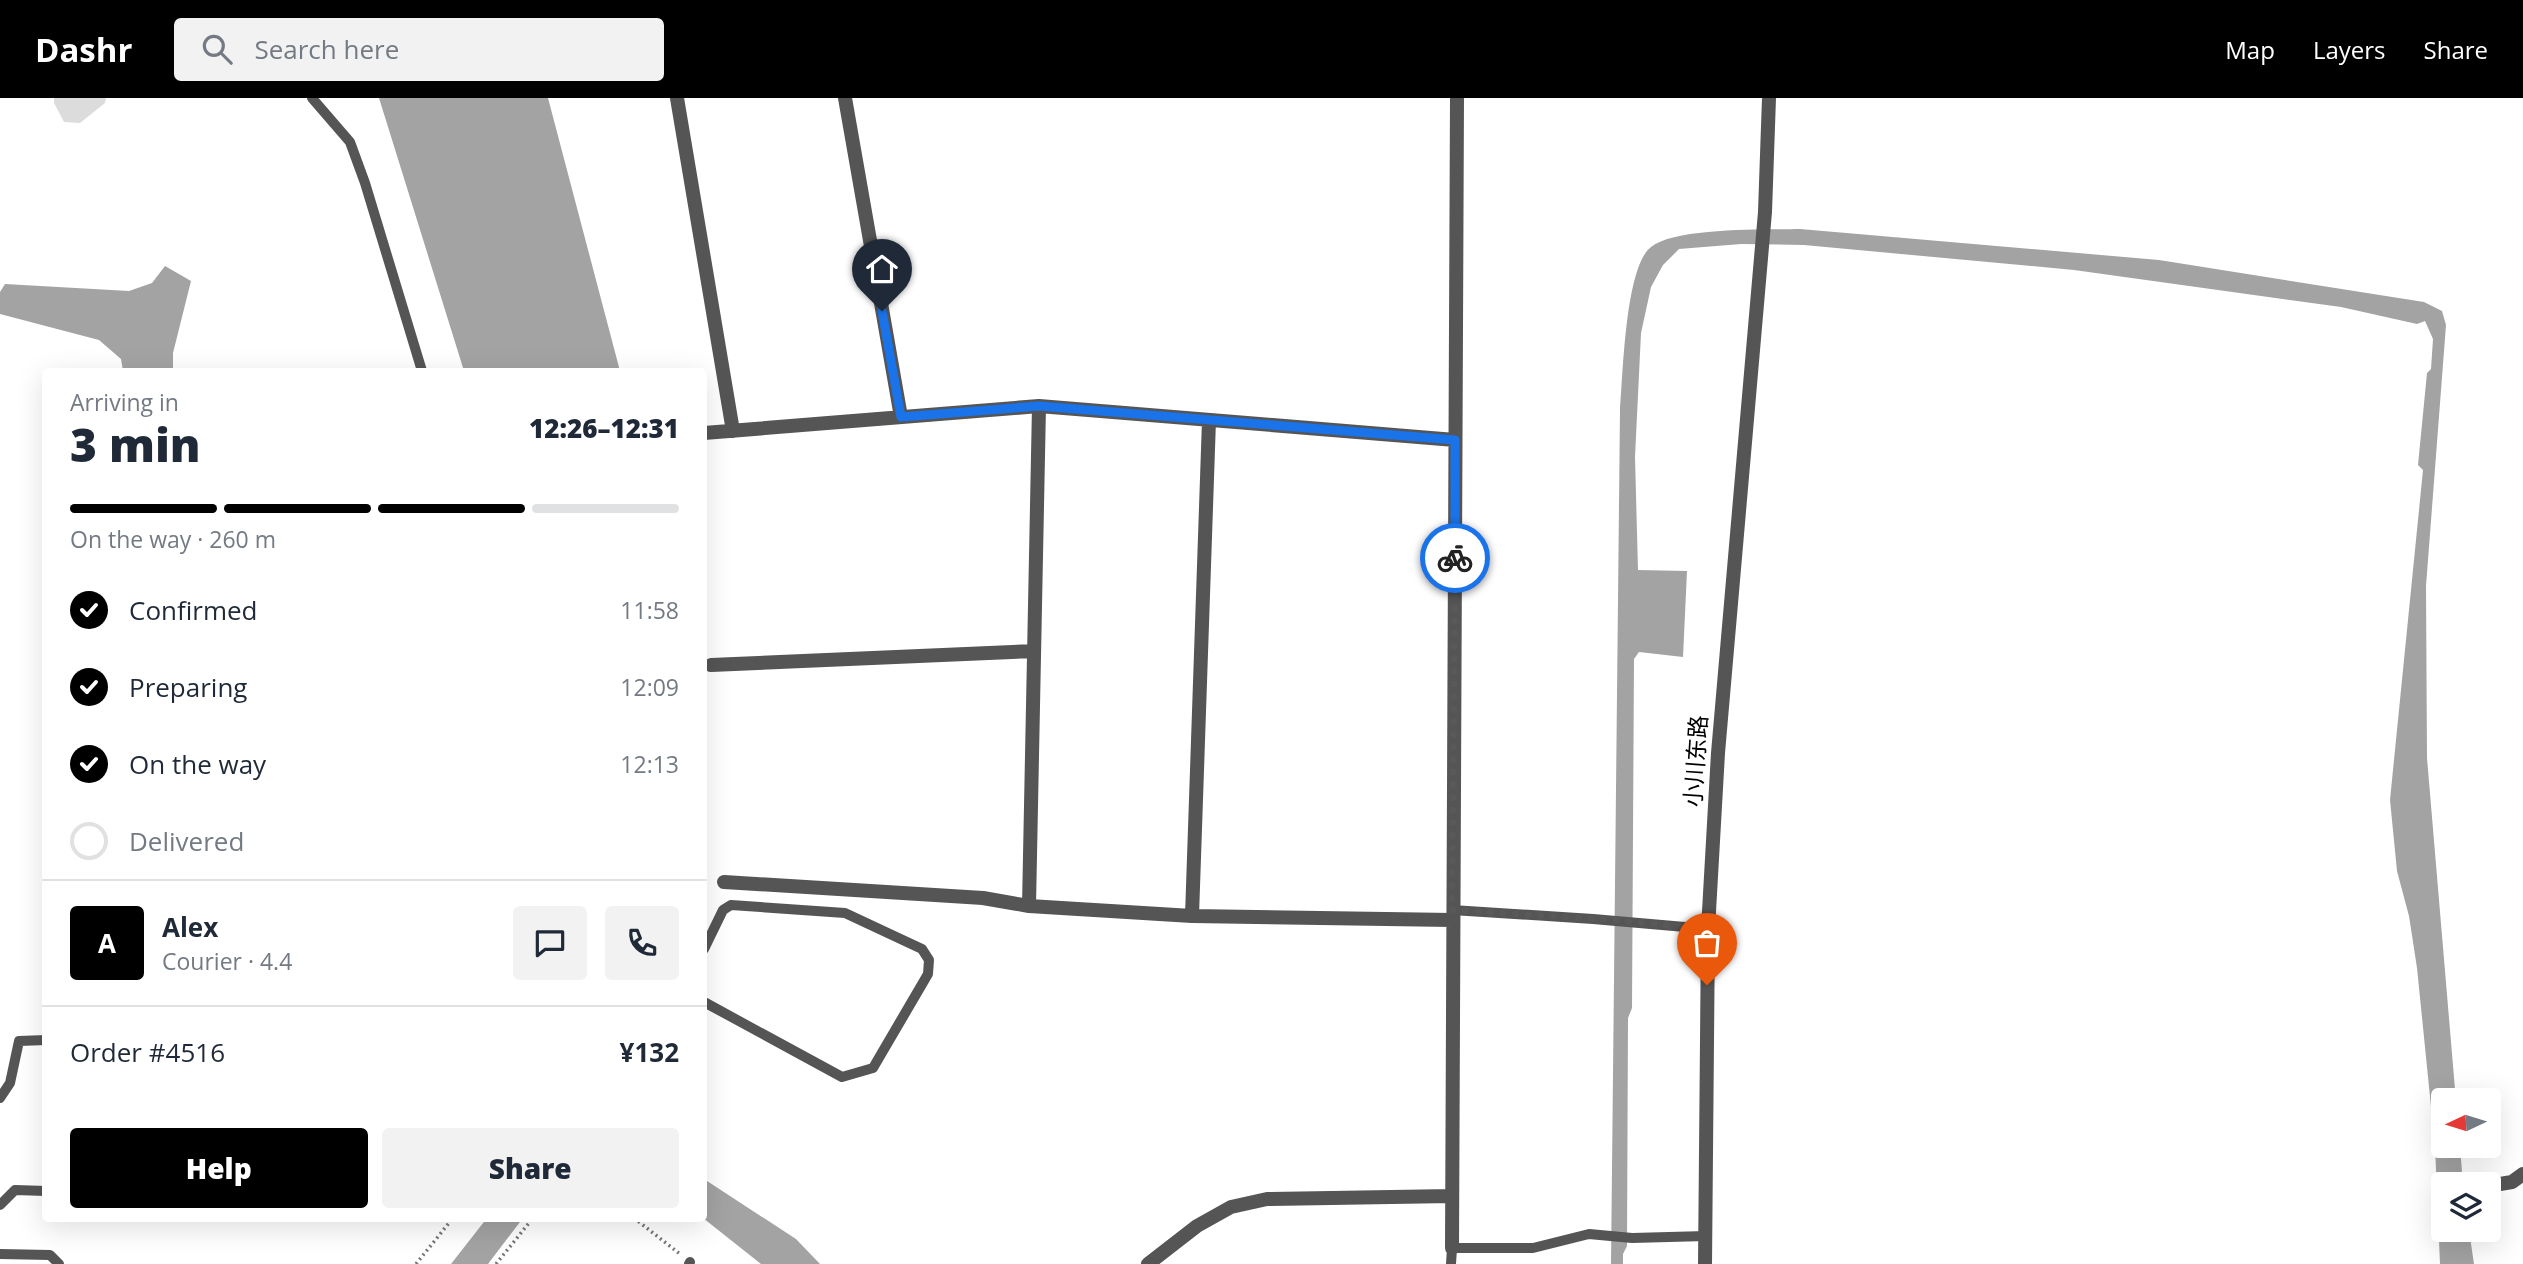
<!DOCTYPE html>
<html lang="en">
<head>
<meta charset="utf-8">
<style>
  body { margin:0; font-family:"Open Sans","Noto Sans SC",sans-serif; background:#f2f2f3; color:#1f2937; height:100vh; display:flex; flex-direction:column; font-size:26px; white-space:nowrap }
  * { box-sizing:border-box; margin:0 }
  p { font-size:23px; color:#747a83 }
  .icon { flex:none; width:38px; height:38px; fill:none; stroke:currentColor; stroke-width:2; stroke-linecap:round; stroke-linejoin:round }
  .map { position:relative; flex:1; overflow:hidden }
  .details { position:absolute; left:42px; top:270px; width:665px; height:854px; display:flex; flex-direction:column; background:#fff; border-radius:7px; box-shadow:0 7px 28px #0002 }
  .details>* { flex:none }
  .needle { width:46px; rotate:266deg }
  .tools { position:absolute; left:2431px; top:990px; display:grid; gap:14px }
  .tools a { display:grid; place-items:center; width:70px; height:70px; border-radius:7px; background:#fff; box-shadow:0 7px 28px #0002; font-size:35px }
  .pin { position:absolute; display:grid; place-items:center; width:60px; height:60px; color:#fff; margin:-72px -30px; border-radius:50% 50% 50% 0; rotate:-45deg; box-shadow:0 0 7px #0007 }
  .pin .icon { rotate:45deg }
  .courier { position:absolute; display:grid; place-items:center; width:70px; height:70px; margin:-35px; border:5px solid #1a73e8; border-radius:50%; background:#fff; color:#222; box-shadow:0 2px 9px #0007 }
  .summary em { font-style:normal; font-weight:800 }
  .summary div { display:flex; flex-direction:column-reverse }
  .summary { display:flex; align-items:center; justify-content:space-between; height:119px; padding:0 28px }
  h1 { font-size:46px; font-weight:800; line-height:52px }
  .bar { display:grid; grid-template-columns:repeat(4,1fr); gap:10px 7px; align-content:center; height:84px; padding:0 28px }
  .bar i { height:9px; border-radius:5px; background:#e0e1e3 }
  .bar .active { background:#000 }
  .bar p { grid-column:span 4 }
  .line { display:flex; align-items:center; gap:18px; padding:0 28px; border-top:2px solid #e0e1e3 }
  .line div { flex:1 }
  .round { display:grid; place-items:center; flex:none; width:74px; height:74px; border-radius:7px; background:#f2f2f3 }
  ol { padding:0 28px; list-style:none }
  li { display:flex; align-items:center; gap:21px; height:77px }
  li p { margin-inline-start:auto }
  li .icon { padding:7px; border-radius:50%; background:#000; color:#fff; stroke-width:4 }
  li:last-child { color:#747a83 }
  li i { width:38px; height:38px; border:4px solid #e0e1e3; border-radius:50% }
  .cta { display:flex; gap:14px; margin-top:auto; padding:14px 28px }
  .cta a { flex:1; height:80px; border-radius:7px; background:#000; color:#fff; font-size:28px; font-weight:800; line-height:80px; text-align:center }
  .cta a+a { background:#f2f2f3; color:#1f2937 }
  header { display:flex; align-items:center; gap:42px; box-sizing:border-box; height:98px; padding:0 35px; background:#000; color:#fff }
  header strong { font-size:33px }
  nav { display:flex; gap:38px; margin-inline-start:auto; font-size:24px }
  .search { width:490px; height:63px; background:#f2f2f3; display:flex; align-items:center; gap:18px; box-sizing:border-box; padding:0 24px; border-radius:7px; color:#747a83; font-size:26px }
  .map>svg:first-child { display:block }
  .green { fill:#dcdcdc }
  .water { fill:#a3a3a3 }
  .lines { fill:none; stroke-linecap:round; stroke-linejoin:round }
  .path { stroke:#777; stroke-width:3.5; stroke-dasharray:2 3.5; stroke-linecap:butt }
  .lane { stroke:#555; stroke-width:10 }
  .street { stroke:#555; stroke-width:14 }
  .done { stroke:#595959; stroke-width:7; stroke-dasharray:0 12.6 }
  .route { stroke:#1a73e8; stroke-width:9 }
  .labels { text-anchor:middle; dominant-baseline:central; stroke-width:5; stroke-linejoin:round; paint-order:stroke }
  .street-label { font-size:23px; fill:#000; stroke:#fff }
</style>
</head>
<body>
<header>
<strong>Dashr</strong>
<div class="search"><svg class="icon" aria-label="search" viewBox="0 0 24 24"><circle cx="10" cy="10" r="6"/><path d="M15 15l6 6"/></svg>Search here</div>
<nav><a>Map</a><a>Layers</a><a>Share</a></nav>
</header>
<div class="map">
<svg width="2523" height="1166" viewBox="0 0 2523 1166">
  <rect width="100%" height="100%" fill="#fff"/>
  <!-- green -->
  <path class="green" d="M54,0H106L105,5L80,25L64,24L54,5Z"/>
  <!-- water -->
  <path class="water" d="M379,0H548L620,273H464Z
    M1800,131L2159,162L2424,204L2442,213L2446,227L2426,488L2427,660L2456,1003H2443V1048H2460L2463,1087H2443V1132H2469L2474,1166H2440L2435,1048L2417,870L2409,818L2397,773L2390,702L2423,372L2418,367L2427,275L2431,271L2433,241L2425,223L2417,226L2341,209L2074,172L1804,147L1741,146L1679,151L1663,167L1651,189L1641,235L1635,359L1638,472L1687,473L1683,559L1639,554L1634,561L1632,910L1628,920L1627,1148L1623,1156V1166H1611L1620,312C1623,278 1625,169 1651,149C1676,129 1766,132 1800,131Z
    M165,168L191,183L173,255V273H123L121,261L99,242L0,216V194L5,186L129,193L152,185Z
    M704,1081L796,1141L820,1166H761L703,1120Z
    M487,1120H523L488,1166H451Z"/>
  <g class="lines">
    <!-- path -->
    <path class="path" d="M634,1120L680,1156
      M416,1166L453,1120
      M496,1166L533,1120"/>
    <!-- lane -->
    <path class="lane" d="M312,0L350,44L365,85L422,273
      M1452,812L1593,821L1708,831
      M704,851L723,812L731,807L845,815L922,851L929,862L928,876L873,970L842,979L704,904
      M0,1000L10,985L19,943L46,942
      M0,1107L15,1092L46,1093
      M0,1156L50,1157L59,1166
      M689,1166L690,1164
      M1451,1166L1452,1150H1533L1589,1136L1632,1140L1706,1138"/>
    <!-- street -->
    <path class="street" d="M677,0L733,333
      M845,0L901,319
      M704,335L1039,308L1455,342
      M711,567L1034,553
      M724,784L983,800L1029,808L1192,818L1452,822
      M1029,808L1039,308
      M1192,818L1209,322
      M2488,1088L2512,1084L2523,1076
      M1452,1150L1457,0
      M1148,1166L1197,1128L1231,1109L1267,1101L1452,1098
      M1705,1166L1708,831L1718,655L1765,114L1769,0"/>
  </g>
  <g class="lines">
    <!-- done -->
    <path class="done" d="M1455,460L1452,812L1614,822L1708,831L1707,887"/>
    <!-- route -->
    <path class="route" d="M882,213L901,319L1039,308L1455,342V460"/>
  </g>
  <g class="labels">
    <!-- street labels -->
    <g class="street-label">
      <text transform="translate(1695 663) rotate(-86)">小川东路</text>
    </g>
  </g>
</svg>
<div class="tools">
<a><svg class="needle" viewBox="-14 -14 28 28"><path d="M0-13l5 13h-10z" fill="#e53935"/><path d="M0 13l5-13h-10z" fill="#747a83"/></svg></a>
<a><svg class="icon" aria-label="layers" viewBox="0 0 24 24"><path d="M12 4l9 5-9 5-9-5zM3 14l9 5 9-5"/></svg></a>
</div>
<div class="pin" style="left:1707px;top:887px;background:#ea580c"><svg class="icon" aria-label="bag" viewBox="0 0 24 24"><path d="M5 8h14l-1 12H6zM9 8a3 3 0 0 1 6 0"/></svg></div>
<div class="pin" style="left:882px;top:213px;background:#1f2937"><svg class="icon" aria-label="home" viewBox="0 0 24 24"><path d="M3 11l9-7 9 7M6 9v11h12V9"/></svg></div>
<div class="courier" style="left:1455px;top:460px"><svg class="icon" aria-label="bike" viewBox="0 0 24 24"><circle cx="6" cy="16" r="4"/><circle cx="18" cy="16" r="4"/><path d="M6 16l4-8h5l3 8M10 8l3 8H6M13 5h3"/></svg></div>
<section class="details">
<div class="summary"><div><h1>3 min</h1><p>Arriving in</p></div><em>12:26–12:31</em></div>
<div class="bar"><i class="active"></i><i class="active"></i><i class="active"></i><i></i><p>On the way · 260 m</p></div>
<ol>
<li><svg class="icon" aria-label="check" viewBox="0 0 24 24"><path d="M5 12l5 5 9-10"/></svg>Confirmed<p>11:58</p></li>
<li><svg class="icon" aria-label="check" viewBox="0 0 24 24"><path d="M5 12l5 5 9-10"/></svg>Preparing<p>12:09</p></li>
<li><svg class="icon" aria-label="check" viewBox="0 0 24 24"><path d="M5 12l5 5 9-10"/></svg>On the way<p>12:13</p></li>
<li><i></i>Delivered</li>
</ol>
<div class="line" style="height:126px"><b class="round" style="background:#000;color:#fff">A</b><div><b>Alex</b><p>Courier · 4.4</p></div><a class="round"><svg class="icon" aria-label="chat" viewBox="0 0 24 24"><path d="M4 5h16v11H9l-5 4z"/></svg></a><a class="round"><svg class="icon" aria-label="phone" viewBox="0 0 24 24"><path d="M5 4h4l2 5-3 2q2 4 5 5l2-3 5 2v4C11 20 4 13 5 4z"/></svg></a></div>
<div class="line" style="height:91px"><div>Order #4516</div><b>¥132</b></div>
<div class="cta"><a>Help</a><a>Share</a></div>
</section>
</div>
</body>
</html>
